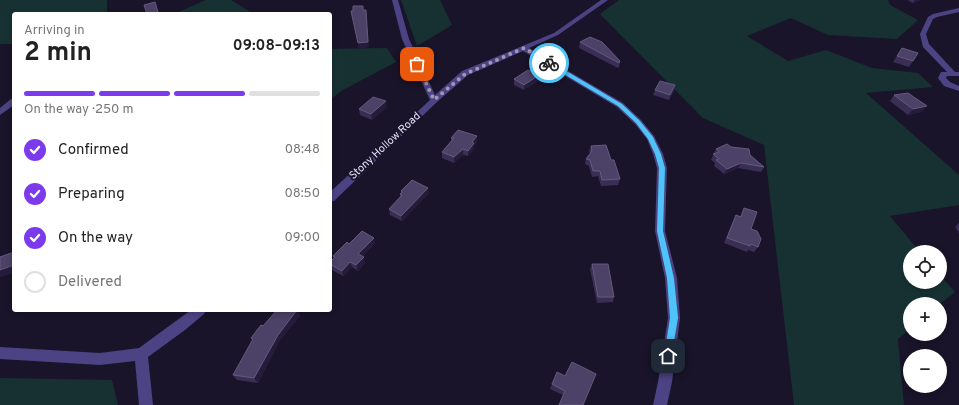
<!DOCTYPE html>
<html lang="en">
<head>
<meta charset="utf-8">
<style>
  body { margin:0; font-family:Overpass,sans-serif; background:#f6f6f6; color:#222; height:100vh; display:flex; flex-direction:column; font-size:15px; white-space:nowrap }
  * { box-sizing:border-box; margin:0 }
  p { font-size:13px; color:#767676 }
  .icon { flex:none; width:22px; height:22px; fill:none; stroke:currentColor; stroke-width:2; stroke-linecap:round; stroke-linejoin:round }
  .map { position:relative; flex:1; overflow:hidden }
  .sheet { position:absolute; left:12px; top:12px; width:320px; height:300px; display:flex; flex-direction:column; background:#fff; border-radius:4px; box-shadow:0 2px 6px #0003 }
  .sheet>* { flex:none }
  .fabs { position:absolute; left:903px; top:245px; display:grid; gap:8px }
  .fabs a { display:grid; place-items:center; width:44px; height:44px; border-radius:50%; background:#fff; box-shadow:0 2px 6px #0003; font-size:20px }
  .pin { position:absolute; display:grid; place-items:center; width:34px; height:34px; color:#fff; margin:-17px; border-radius:8px; box-shadow:0 2px 6px #0006 }
  .courier { position:absolute; display:grid; place-items:center; width:40px; height:40px; margin:-20px; border:3px solid #4fc3f7; border-radius:50%; background:#fff; color:#222; box-shadow:0 1px 5px #0007 }
  .summary em { font-style:normal; font-weight:700 }
  .summary div { display:flex; flex-direction:column-reverse }
  .summary { display:flex; align-items:center; justify-content:space-between; height:68px; padding:0 12px }
  h1 { font-size:26px; font-weight:700; line-height:30px }
  .bar { display:grid; grid-template-columns:repeat(4,1fr); gap:6px 4px; align-content:center; height:48px; padding:0 12px }
  .bar i { height:5px; border-radius:3px; background:#e0e0e0 }
  .bar .active { background:#7c3aed }
  .bar p { grid-column:span 4 }
  ol { padding:0 12px; list-style:none }
  li { display:flex; align-items:center; gap:12px; height:44px }
  li p { margin-inline-start:auto }
  li .icon { padding:4px; border-radius:50%; background:#7c3aed; color:#fff; stroke-width:4 }
  li:last-child { color:#767676 }
  li i { width:22px; height:22px; border:2px solid #e0e0e0; border-radius:50% }
  .map>svg:first-child { display:block }
  .green { fill:#173133 }
  .lines { fill:none; stroke-linecap:round; stroke-linejoin:round }
  .minor { fill:#4c4384; fill-rule:evenodd }
  .wall { fill:#3a2e55 }
  .shaded-wall { fill:#251c3c }
  .building { fill:#4c4167; stroke:#645a7e }
  .route { fill:#4fc3f7 }
  .done { stroke:#9e98b2; stroke-width:4; stroke-dasharray:0 7.2 }
  .labels { text-anchor:middle; dominant-baseline:central; stroke-width:4; stroke-linejoin:round; paint-order:stroke }
  .street-label { font-size:11px; fill:#e5dffc; stroke:#191429 }
</style>
</head>
<body>
<div class="map">
<svg width="959" height="405" viewBox="0 0 959 405">
  <rect width="100%" height="100%" fill="#191429"/>
  <!-- green -->
  <path class="green" d="M0,0H107V14H14V44H0Z
    M206,0H231L254,14H174Z
    M401,0H440L452,25L417,46Z
    M619,0H888L890,5L918,20L897,39L828,35L791,18L747,36L788,61L826,50L872,68L918,73L933,87L866,93L959,175V205L890,216L920,252H910V282H940V275L955,292L940,304H910V329L898,339L904,405H794L764,145L703,118L600,14Z
    M387,48L396,62L341,91L330,100V49Z
    M0,378L112,380L118,405H0Z"/>
  <g class="lines">
    <!-- minor -->
    <path class="minor" d="M392,0H398L409,39L435,95L462,71L554,33L601,0H608L558,35L529,48L623,103L641,120L654,136L663,154L667,168L665,231L677,278L680,318L672,382L667,405H653L658,382L668,318L665,278L655,231L657,168L653,154L647,139L635,124L617,107L523,51L468,75L437,102L334,201L330,202V192L430,100L402,39Z
      M959,8V12L937,17L933,19L926,34L929,44L955,72H959V76H947L946,78L950,82L959,86V91L944,86L938,78L941,72H947L923,47L920,34L928,17L933,14Z
      M11,99H14V105L0,115V108Z
      M191,310H206L204,314L185,330L148,357L153,405H139L135,361L100,365L0,359V347L100,353L139,348Z"/>
  </g>
  <!-- wall -->
  <path class="wall" d="M907,0H921L913,3Z
    M580,42L620,61L619,67L618,68L579,48Z
    M902,48L913,61L909,67L893,62Z
    M539,75L538,81L524,90L514,85V79Z
    M675,85L674,91L669,100L653,95L655,90Z
    M894,95L922,112L908,115L890,101Z
    M387,107L372,120L360,115L359,109Z
    M477,136V142L474,145V149L468,156L463,155L454,163L442,158V152L451,142V138Z
    M591,146L620,179L618,185L601,186L598,176L592,177L589,166L585,164L586,159L590,154L589,151Z
    M731,147L750,155L764,167L761,172L738,168L724,174L714,166L715,163L711,160L716,149Z
    M401,191L429,193L402,221L390,215L389,209L400,197V194L401,193Z
    M744,208L751,229L758,247L754,252L748,250L747,252L724,243L733,221L736,215L740,217Z
    M959,223V233L955,227Z
    M375,243L362,257L365,263L358,271L352,267L343,276L330,269V262L334,258L333,256L349,244Z
    M592,264L614,297L613,302L597,303L590,269Z
    M297,310L300,316L280,340L258,383L237,380L233,375L253,340L251,338L263,326Z
    M596,374L563,395L550,389L552,384L565,376Z"/>
  <!-- shaded-wall -->
  <path class="shaded-wall" d="M915,0H921L913,3Z
    M155,2L159,14H147Z
    M366,10L369,47L359,49L358,43Z
    M539,75L538,81L524,90V85Z
    M675,85L674,91L669,100L670,95Z
    M386,101L387,107L372,120L371,114Z
    M927,106L922,112L908,115L913,109Z
    M477,136V142L474,145V149L468,156V151L472,142Z
    M463,149V155L454,163V157Z
    M741,163L738,168L724,174L727,169Z
    M428,188L429,193L402,221L401,216Z
    M374,238L375,243L359,260L358,254Z
    M364,257L365,263L358,271L356,265Z
    M350,262L352,267L343,276L342,271Z
    M14,265V273L0,277V270Z
    M297,310L300,316L280,340L258,383L254,378L278,335Z"/>
  <!-- building -->
  <path class="building" d="M155,2L158,12L147,14L144,5Z
    M353,6H363V10H366L368,42L358,43L351,11H353Z
    M590,37L602,42L620,61L619,63L580,42Z
    M902,48L918,53L913,61L897,56Z
    M528,70L539,75L524,85L514,79Z
    M660,81L675,85L670,95L655,90Z
    M908,93L927,106L913,109L894,95Z
    M373,97L386,101L371,114L359,109Z
    M458,130L477,136L472,142L474,143L468,151L463,149L454,157L442,152L454,138H451Z
    M727,144L731,147L749,149L750,155L764,167L741,163L727,169L716,160L719,159L713,154L719,152L716,149Z
    M606,145L611,160H614L620,179L602,180L600,171H593L590,160L586,159L592,151L591,146Z
    M412,180L428,188L401,216L389,209L402,195L400,194L402,192L401,191Z
    M744,208L757,212L751,229L757,231L761,239L758,247L751,244L750,246L727,238L736,215L741,217Z
    M362,231L374,238L358,254L364,257L356,265L350,262L342,271L330,264V262L335,257L333,256L347,242L349,244Z
    M14,252V265L0,270V257Z
    M592,264H608L614,297H598Z
    M277,310H297L278,335L254,378L233,375L253,339L251,338L261,325L263,326Z
    M572,362L596,374L583,405H559L565,391L552,384L557,372L565,376Z"/>
  <!-- route -->
  <path class="route" d="M547,62H551L622,104L640,121L653,137L661,154L665,168L663,231L674,278L678,318L671,359H666L664,356L670,318L667,278L657,231L659,168L655,154L648,139L636,123L618,106L547,64Z"/>
  <g class="lines">
    <!-- done -->
    <path class="done" d="M417,64L434,100L465,74L524,48L549,63"/>
  </g>
  <g class="labels">
    <!-- street labels -->
    <g class="street-label">
      <text transform="translate(385 146) rotate(-43)">Stony Hollow Road</text>
    </g>
  </g>
</svg>
<div class="fabs">
<a><svg class="icon" aria-label="locate" viewBox="0 0 24 24"><circle cx="12" cy="12" r="6"/><path d="M12 2v4M12 18v4M2 12h4M18 12h4"/></svg></a>
<a>+</a>
<a>−</a>
</div>
<div class="pin" style="left:417px;top:64px;background:#ea580c"><svg class="icon" aria-label="bag" viewBox="0 0 24 24"><path d="M5 8h14l-1 12H6zM9 8a3 3 0 0 1 6 0"/></svg></div>
<div class="pin" style="left:668px;top:356px;background:#1f2937"><svg class="icon" aria-label="home" viewBox="0 0 24 24"><path d="M3 11l9-7 9 7M6 9v11h12V9"/></svg></div>
<div class="courier" style="left:549px;top:63px"><svg class="icon" aria-label="bike" viewBox="0 0 24 24"><circle cx="6" cy="16" r="4"/><circle cx="18" cy="16" r="4"/><path d="M6 16l4-8h5l3 8M10 8l3 8H6M13 5h3"/></svg></div>
<section class="sheet">
<div class="summary"><div><h1>2 min</h1><p>Arriving in</p></div><em>09:08–09:13</em></div>
<div class="bar"><i class="active"></i><i class="active"></i><i class="active"></i><i></i><p>On the way · 250 m</p></div>
<ol>
<li><svg class="icon" aria-label="check" viewBox="0 0 24 24"><path d="M5 12l5 5 9-10"/></svg>Confirmed<p>08:48</p></li>
<li><svg class="icon" aria-label="check" viewBox="0 0 24 24"><path d="M5 12l5 5 9-10"/></svg>Preparing<p>08:50</p></li>
<li><svg class="icon" aria-label="check" viewBox="0 0 24 24"><path d="M5 12l5 5 9-10"/></svg>On the way<p>09:00</p></li>
<li><i></i>Delivered</li>
</ol>
</section>
</div>
</body>
</html>
